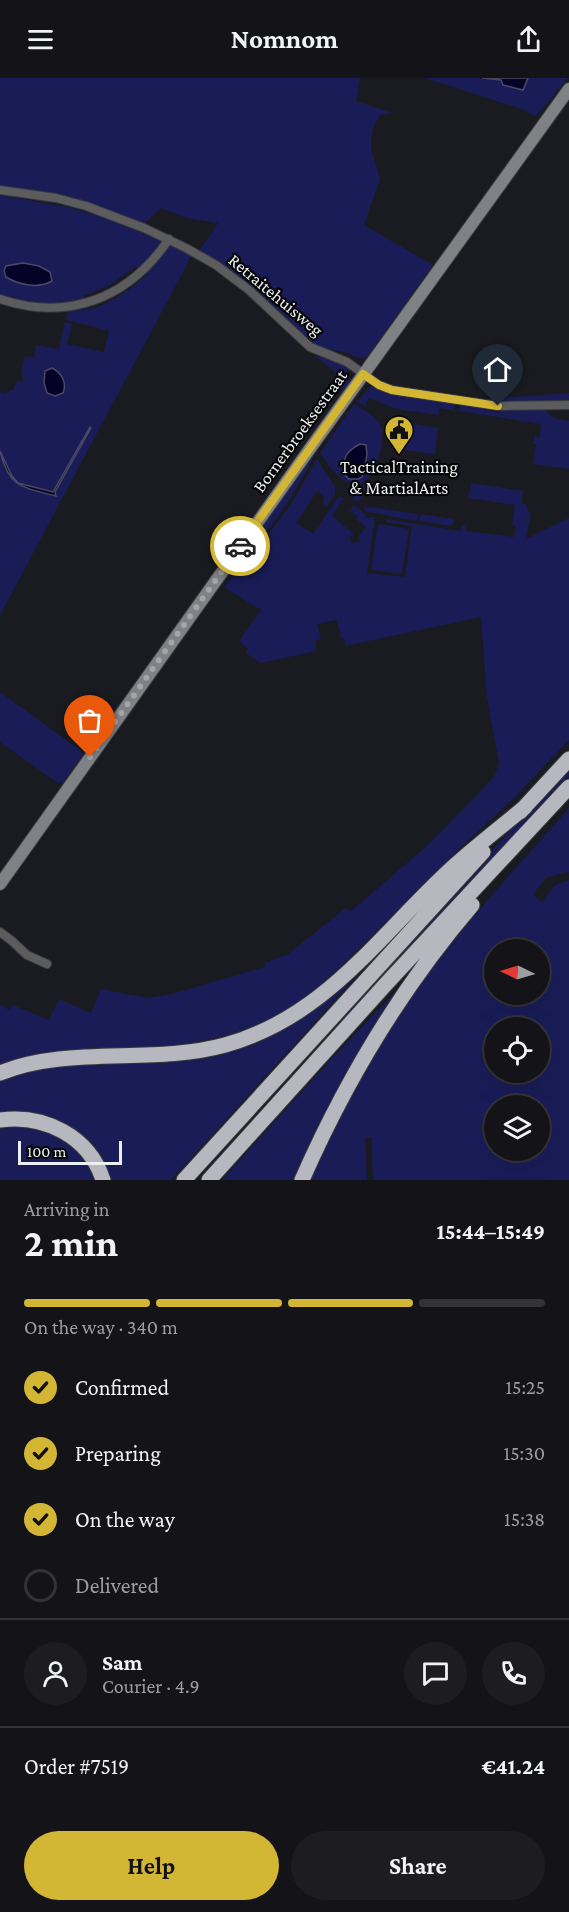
<!DOCTYPE html>
<html lang="en">
<head>
<meta charset="utf-8">
<style>
  body { margin:0; font-family:"Crimson Pro",serif; background:#1d1d21; color:#f1f3f6; height:100vh; display:flex; flex-direction:column; font-size:22px; white-space:nowrap }
  * { box-sizing:border-box; margin:0 }
  p { font-size:20px; color:#9d9ea2 }
  .icon { flex:none; width:33px; height:33px; fill:none; stroke:currentColor; stroke-width:2; stroke-linecap:round; stroke-linejoin:round }
  .map { position:relative; height:1102px; overflow:hidden }
  .panel { display:flex; flex-direction:column; background:#141418; flex:1 }
  .panel>* { flex:none }
  .needle { width:39px; rotate:275deg }
  .buttons { position:absolute; left:484px; top:861px; display:grid; gap:12px }
  .buttons a { display:grid; place-items:center; width:66px; height:66px; border-radius:50%; background:#141418; box-shadow:0 6px 24px #0002,0 0 0 2px #333337; font-size:30px }
  .scale { position:absolute; left:18px; bottom:15px; width:104px; box-sizing:border-box; padding-left:6px; border:3px solid #eeeff2; border-top:0; font-size:16px; line-height:21px; white-space:nowrap; color:#eeeff2; -webkit-text-stroke:4px #060608; paint-order:stroke }
  .pin { position:absolute; display:grid; place-items:center; width:51px; height:51px; color:#fff; margin:-62px -26px; border-radius:50% 50% 50% 0; rotate:-45deg; box-shadow:0 0 6px #0007 }
  .pin .icon { rotate:45deg }
  .courier { position:absolute; display:grid; place-items:center; width:60px; height:60px; margin:-30px; border:4px solid #d4b635; border-radius:50%; background:#fff; color:#222; box-shadow:0 2px 8px #0007 }
  .headline em { font-style:normal; font-weight:700 }
  .headline div { display:flex; flex-direction:column-reverse }
  .headline { display:flex; align-items:center; justify-content:space-between; height:102px; padding:0 24px }
  h1 { font-size:39px; font-weight:700; line-height:45px }
  .bar { display:grid; grid-template-columns:repeat(4,1fr); gap:9px 6px; align-content:center; height:72px; padding:0 24px }
  .bar i { height:8px; border-radius:4px; background:#333337 }
  .bar .selected { background:#d4b635 }
  .bar p { grid-column:span 4 }
  .line { display:flex; align-items:center; gap:15px; padding:0 24px; border-top:2px solid #333337 }
  .line div { flex:1 }
  .round { display:grid; place-items:center; flex:none; width:63px; height:63px; border-radius:32px; background:#1d1d21 }
  ol { padding:0 24px; list-style:none }
  li { display:flex; align-items:center; gap:18px; height:66px }
  li p { margin-inline-start:auto }
  li .icon { padding:6px; border-radius:50%; background:#d4b635; color:#111; stroke-width:4 }
  li:last-child { color:#9d9ea2 }
  li i { width:33px; height:33px; border:3px solid #333337; border-radius:50% }
  .action { display:flex; gap:12px; margin-top:auto; padding:12px 24px }
  .action a { flex:1; height:69px; border-radius:36px; background:#d4b635; color:#111; font-size:24px; font-weight:700; line-height:69px; text-align:center }
  .action a+a { background:#1d1d21; color:#f1f3f6 }
  header { display:flex; justify-content:space-between; align-items:center; height:78px; padding:0 24px; background:#141418; font-size:27px; font-weight:700 }
  .map>svg:first-child { display:block }
  .green { fill:#1a1c58; fill-rule:evenodd }
  .water { fill:#040227; stroke:#4a4964; stroke-width:1.5 }
  .lines { fill:none; stroke-linecap:round; stroke-linejoin:round }
  .minor-casing { stroke:#38393d; stroke-width:10 }
  .secondary-casing { stroke:#38393d; stroke-width:14 }
  .motorway-casing { stroke:#38393d; stroke-width:17 }
  .minor { stroke:#5c5c5f; stroke-width:8 }
  .secondary { stroke:#808185; stroke-width:12 }
  .motorway { stroke:#b7b8bf; stroke-width:15 }
  .done { stroke:#a4a5a8; stroke-width:6; stroke-dasharray:0 10.8 }
  .route { stroke:#d4b635; stroke-width:8 }
  .labels { text-anchor:middle; dominant-baseline:central; stroke-width:4.5; stroke-linejoin:round; paint-order:stroke }
  .street-label { font-size:18px; fill:#eeeff2; stroke:#060608 }
  .poi-label { font-size:18px; fill:#eeeff2; stroke:#060608 }
</style>
</head>
<body>
<header><svg class="icon" aria-label="menu" viewBox="0 0 24 24"><path d="M4 6h16M4 12h16M4 18h16"/></svg>Nomnom<svg class="icon" aria-label="share" viewBox="0 0 24 24"><path d="M12 15V3M7 8l5-5 5 5M5 13v7h14v-7"/></svg></header>
<div class="map">
<svg width="569" height="1102" viewBox="0 0 569 1102">
  <rect width="100%" height="100%" fill="#1a1b20"/>
  <!-- green -->
  <path class="green" d="M0,0H360L356,23L393,35L380,37L374,47L371,61V71L380,101L364,147L433,187L367,279C357,282 353,276 344,274C332,271 322,271 311,265L229,191L199,173L218,145L186,140L161,130L144,146L32,113L0,108Z
    M425,0H568L536,38L519,30Z
    M0,117L73,130L104,140L160,162L161,167L140,192L136,188L110,207L83,218L87,223L41,227L0,217Z
    M172,166L192,177L0,537V376L11,400L20,408L56,418L55,414L89,349L54,413L25,407L18,405L12,398L0,373V314L5,315L14,311L17,302L23,305L22,289L25,278L34,280L36,267L59,271L65,244L72,246L67,266L104,274L109,253L66,242L68,232L73,231C92,239 134,210 147,196L145,193L165,171Z
    M314,277L340,285L347,290L350,304L342,315C343,294 328,290 314,277Z
    M371,308L383,313L454,325L455,333L439,330L438,337L397,331L369,320L365,329L357,323Z
    M569,315V324L516,326L474,322Z
    M354,326C362,331 375,338 380,346C384,353 382,361 381,369C378,390 366,418 341,400C332,393 326,383 320,375ZM366,367L367,377L362,399L358,401H349L343,395L346,377Z
    M461,326L499,335L503,332L545,331L553,340L569,343V391L533,386L536,366H533L535,358L540,359L541,346L459,333Z
    M408,345L438,350L435,376L404,372Z
    M314,378C299,409 279,438 258,465C243,484 226,500 212,519L211,516L310,379Z
    M317,381L335,409V416L327,428L322,424L325,419L317,413L296,445L313,456L339,418L344,420L332,438L354,456L350,459L351,465L360,464L359,458L366,449L356,441L357,438L350,432L353,427L366,436L365,440L375,439L367,495L405,499L412,448L386,444V441L460,453L461,449L465,447L466,453L514,459L516,447H512L515,427L468,420L471,405L523,413L521,425L526,426L530,438L526,461L569,440V662L512,722L457,773L326,903C251,966 188,967 95,973C63,975 31,977 0,986V926L9,932L13,927L49,942L59,921L91,935L101,911L148,920L172,916L265,889V885L288,876L346,830L351,833L361,825L431,764L494,699L499,685L487,619L481,539L345,568L344,560L341,559L337,542L317,546L321,561L315,563L316,573L260,585L246,575L248,571L239,563L261,532L224,509L257,472L293,423Z
    M369,406L359,424L353,422V410Z
    M364,428L417,436V443L368,434L363,431Z
    M421,436L454,441L455,443L450,448L419,443Z
    M378,446L409,451L402,496L371,492Z
    M0,614L84,675L62,706L61,703L58,705L0,664Z
    M569,688V698L354,932L337,947L350,927Z
    M569,730V794L547,799L533,816L542,825L555,807L569,802V1102H373L371,1059L365,1060L367,1102H311C336,1048 361,995 394,945C444,867 508,799 569,730ZM495,872H540V916H495ZM495,950H540V994H495ZM495,1028H540V1072H495Z
    M405,845L171,1102H109L85,1065L0,1040V1002L35,988L255,961Z
    M417,891L299,1102H222L335,977Z
    M22,1049C62,1055 78,1066 97,1102H0V1051Z"/>
  <!-- water -->
  <path class="water" d="M482,0H528L523,12L503,7L501,2Z
    M23,185L39,188L50,194L52,203C38,211 19,207 6,199L4,193L6,188Z
    M52,290C62,295 67,305 63,315L55,318L47,315L44,305L45,293Z
    M90,349L91,350L55,414L56,418C22,409 9,410 0,373L12,398L18,405L53,414Z
    M360,366L366,367L367,377L362,399L358,401H349L343,395C344,379 345,374 360,366Z"/>
  <g class="lines">
    <!-- minor casing -->
    <g class="minor-casing">
      <path id="minor" d="M0,112L56,120L86,128L144,150L186,170L216,187L249,212L310,269L347,284L379,307L392,312L498,328L569,327
        M0,221C69,244 129,220 169,161
        M0,854L12,863L27,877L47,886"/>
    </g>
    <!-- secondary casing -->
    <g class="secondary-casing">
      <path id="secondary" d="M0,806L309,372L569,11"/>
    </g>
    <!-- motorway casing -->
    <g class="motorway-casing">
      <path id="motorway" d="M520,734L569,681
        M0,995C69,967 153,987 225,967C326,939 378,858 452,790C475,769 501,749 525,729
        M0,1042C44,1036 89,1058 103,1102
        M184,1102L483,774
        M209,1102L385,907L569,709
        M302,1102C346,1002 401,910 472,827"/>
    </g>
    <!-- minor -->
    <use href="#minor" class="minor"/>
    <!-- secondary -->
    <use href="#secondary" class="secondary"/>
    <!-- motorway -->
    <use href="#motorway" class="motorway"/>
  </g>
  <g class="lines">
    <!-- done -->
    <path class="done" d="M90,679L240,468"/>
    <!-- route -->
    <path class="route" d="M240,468L363,296L379,307L392,312L498,328"/>
  </g>
  <!-- icons -->
  <defs>
    <g id="civic-pin" transform="scale(1.5)"><path d="M0 17L-7.5 6A9.5 9.5 0 1 1 7.5 6Z" fill="#d4b635" stroke="#060608"/><path d="M-.6-6.5H3V-4.5H.6V-3L4-1V1h2V6H-6V1h2V-1L-.6-3ZM-1.2 2.5V6h2.4V2.5Z" fill="#111"/></g>
  </defs>
  <g fill-rule="evenodd">
    <use href="#civic-pin" x="399" y="352"/>
  </g>
  <g class="labels">
    <!-- street labels -->
    <g class="street-label">
      <text transform="translate(276 217) rotate(40)">Retraitehuisweg</text>
      <text transform="translate(300 353) rotate(-54)">Bornerbroeksestraat</text>
    </g>
    <!-- poi labels -->
    <g class="poi-label">
      <text x="399" y="389">TacticalTraining<tspan x="399" dy="21">&amp; MartialArts</tspan></text>
    </g>
  </g>
</svg>
<div class="buttons">
<a><svg class="needle" viewBox="-14 -14 28 28"><path d="M0-13l5 13h-10z" fill="#e53935"/><path d="M0 13l5-13h-10z" fill="#9d9ea2"/></svg></a>
<a><svg class="icon" aria-label="locate" viewBox="0 0 24 24"><circle cx="12" cy="12" r="6"/><path d="M12 2v4M12 18v4M2 12h4M18 12h4"/></svg></a>
<a><svg class="icon" aria-label="layers" viewBox="0 0 24 24"><path d="M12 4l9 5-9 5-9-5zM3 14l9 5 9-5"/></svg></a>
</div>
<div class="scale">100 m</div>
<div class="pin" style="left:90px;top:679px;background:#ea580c"><svg class="icon" aria-label="bag" viewBox="0 0 24 24"><path d="M5 8h14l-1 12H6zM9 8a3 3 0 0 1 6 0"/></svg></div>
<div class="pin" style="left:498px;top:328px;background:#1f2937"><svg class="icon" aria-label="home" viewBox="0 0 24 24"><path d="M3 11l9-7 9 7M6 9v11h12V9"/></svg></div>
<div class="courier" style="left:240px;top:468px"><svg class="icon" aria-label="car" viewBox="0 0 24 24"><path d="M5 17H2v-5l4-1 3-4h7l3 4 3 1v5h-3M9 17h6M6 11h13"/><circle cx="7" cy="17" r="2"/><circle cx="17" cy="17" r="2"/></svg></div>
</div>
<section class="panel">
<div class="headline"><div><h1>2 min</h1><p>Arriving in</p></div><em>15:44–15:49</em></div>
<div class="bar"><i class="selected"></i><i class="selected"></i><i class="selected"></i><i></i><p>On the way · 340 m</p></div>
<ol>
<li><svg class="icon" aria-label="check" viewBox="0 0 24 24"><path d="M5 12l5 5 9-10"/></svg>Confirmed<p>15:25</p></li>
<li><svg class="icon" aria-label="check" viewBox="0 0 24 24"><path d="M5 12l5 5 9-10"/></svg>Preparing<p>15:30</p></li>
<li><svg class="icon" aria-label="check" viewBox="0 0 24 24"><path d="M5 12l5 5 9-10"/></svg>On the way<p>15:38</p></li>
<li><i></i>Delivered</li>
</ol>
<div class="line" style="height:108px"><a class="round"><svg class="icon" aria-label="person" viewBox="0 0 24 24"><circle cx="12" cy="8" r="4"/><path d="M4 21q1-7 8-7t8 7"/></svg></a><div><b>Sam</b><p>Courier · 4.9</p></div><a class="round"><svg class="icon" aria-label="chat" viewBox="0 0 24 24"><path d="M4 5h16v11H9l-5 4z"/></svg></a><a class="round"><svg class="icon" aria-label="phone" viewBox="0 0 24 24"><path d="M5 4h4l2 5-3 2q2 4 5 5l2-3 5 2v4C11 20 4 13 5 4z"/></svg></a></div>
<div class="line" style="height:78px"><div>Order #7519</div><b>€41.24</b></div>
<div class="action"><a>Help</a><a>Share</a></div>
</section>
</body>
</html>
